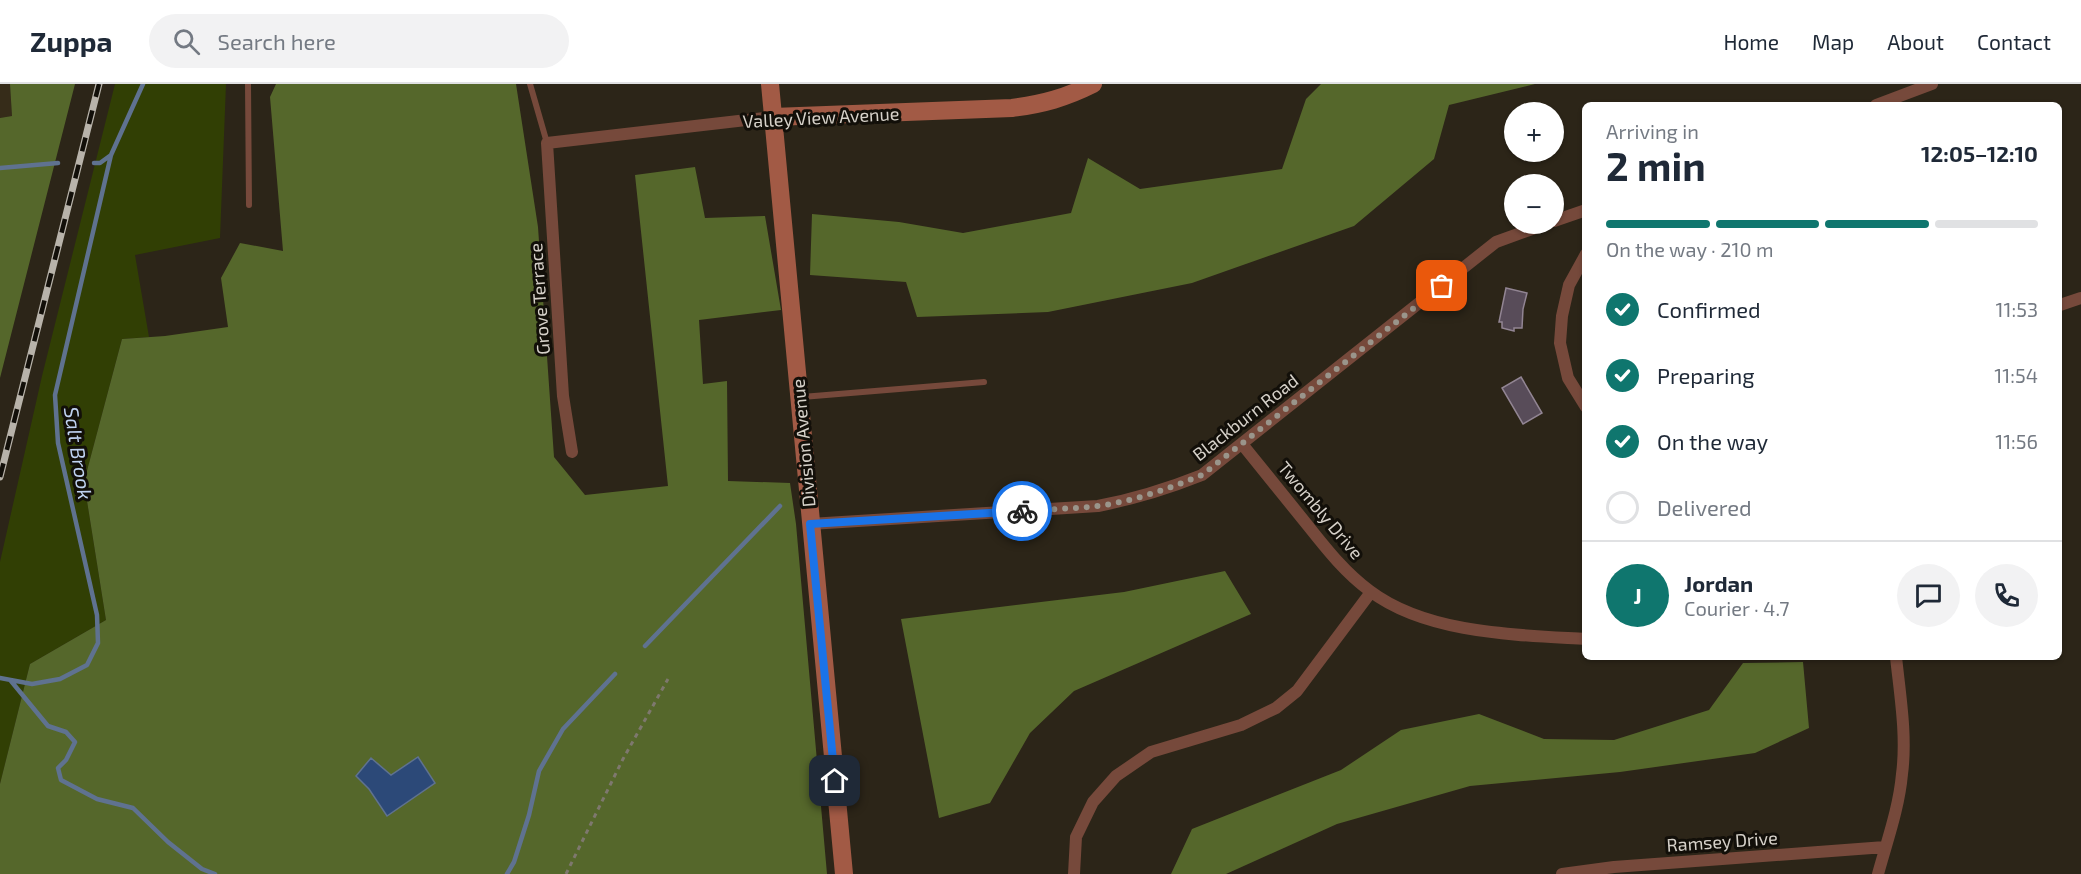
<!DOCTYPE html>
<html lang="en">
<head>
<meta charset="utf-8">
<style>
  body { margin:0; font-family:"Exo 2",sans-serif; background:#f2f2f3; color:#1f2937; height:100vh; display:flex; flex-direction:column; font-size:22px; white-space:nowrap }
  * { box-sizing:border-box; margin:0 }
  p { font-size:20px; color:#747a83 }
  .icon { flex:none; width:33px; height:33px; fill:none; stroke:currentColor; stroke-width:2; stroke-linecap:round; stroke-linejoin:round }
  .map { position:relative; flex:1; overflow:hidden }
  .sheet { position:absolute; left:1582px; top:18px; width:480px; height:558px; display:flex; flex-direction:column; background:#fff; border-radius:9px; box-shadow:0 2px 4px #0004 }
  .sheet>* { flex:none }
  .controls { position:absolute; left:1504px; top:18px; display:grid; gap:12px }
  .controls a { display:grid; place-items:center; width:60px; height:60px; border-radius:50%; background:#fff; box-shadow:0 2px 4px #0004; font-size:30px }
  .pin { position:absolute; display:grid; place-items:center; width:51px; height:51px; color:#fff; margin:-26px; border-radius:12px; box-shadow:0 3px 9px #0006 }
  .courier { position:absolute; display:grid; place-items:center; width:60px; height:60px; margin:-30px; border:4px solid #1a73e8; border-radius:50%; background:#fff; color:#222; box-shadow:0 2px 8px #0007 }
  .head em { font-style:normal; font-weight:700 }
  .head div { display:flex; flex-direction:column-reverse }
  .head { display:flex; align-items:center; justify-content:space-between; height:102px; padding:0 24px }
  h1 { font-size:39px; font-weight:700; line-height:45px }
  .bar { display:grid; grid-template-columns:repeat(4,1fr); gap:9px 6px; align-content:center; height:72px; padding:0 24px }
  .bar i { height:8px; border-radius:4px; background:#e0e1e3 }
  .bar .on { background:#0f766e }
  .bar p { grid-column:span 4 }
  .line { display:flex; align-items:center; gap:15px; padding:0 24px; border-top:2px solid #e0e1e3 }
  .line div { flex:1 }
  .round { display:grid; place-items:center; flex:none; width:63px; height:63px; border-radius:32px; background:#f2f2f3 }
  ol { padding:0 24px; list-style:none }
  li { display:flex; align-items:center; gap:18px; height:66px }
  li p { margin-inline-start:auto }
  li .icon { padding:6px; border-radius:50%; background:#0f766e; color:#fff; stroke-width:4 }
  li:last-child { color:#747a83 }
  li i { width:33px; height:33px; border:3px solid #e0e1e3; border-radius:50% }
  header { display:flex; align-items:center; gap:36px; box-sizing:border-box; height:84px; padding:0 30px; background:#fff; border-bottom:2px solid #e0e1e3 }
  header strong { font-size:28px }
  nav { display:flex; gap:33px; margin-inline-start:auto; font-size:21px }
  .search { width:420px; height:54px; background:#f2f2f3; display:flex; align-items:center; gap:15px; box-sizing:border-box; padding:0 21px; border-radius:33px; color:#747a83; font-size:22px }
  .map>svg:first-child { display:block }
  .built { fill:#362c19 }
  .green { fill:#313f04 }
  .forest { fill:#55672b }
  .water { fill:#2c4978; stroke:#5f7290; stroke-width:1.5 }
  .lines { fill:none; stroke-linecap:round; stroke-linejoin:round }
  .stream { stroke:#5f7290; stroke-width:4.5 }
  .building { fill:#584c59; stroke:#928593; stroke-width:1.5 }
  .path { stroke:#7e786e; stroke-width:3; stroke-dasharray:4.5 4.5; stroke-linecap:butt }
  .lane { stroke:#76493b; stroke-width:6 }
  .street { stroke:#76493b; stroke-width:12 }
  .secondary { stroke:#a25a45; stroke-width:18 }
  .rail-casing { stroke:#b8b3aa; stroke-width:7 }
  .rail { stroke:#120f09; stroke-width:4.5; stroke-dasharray:14; stroke-linecap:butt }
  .done { stroke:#9a958b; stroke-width:6; stroke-dasharray:0 10.8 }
  .route { stroke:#1a73e8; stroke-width:8 }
  .labels { text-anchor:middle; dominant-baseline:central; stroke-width:6; stroke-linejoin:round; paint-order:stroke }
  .street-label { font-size:18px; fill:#d6d1c9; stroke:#120f09 }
  .water-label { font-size:20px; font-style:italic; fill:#c0d3f1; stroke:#120f09 }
</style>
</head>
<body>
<header>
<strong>Zuppa</strong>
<div class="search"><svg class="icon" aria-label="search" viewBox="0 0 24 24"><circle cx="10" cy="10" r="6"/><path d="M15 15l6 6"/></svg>Search here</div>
<nav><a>Home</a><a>Map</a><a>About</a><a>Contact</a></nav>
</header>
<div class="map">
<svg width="2081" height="790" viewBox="0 0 2081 790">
  <rect width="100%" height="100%" fill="#2c2518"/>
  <!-- built -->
  <path class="built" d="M0,0H10L12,32L0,34Z"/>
  <!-- green -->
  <path class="green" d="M115,0H226L220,154L135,171L149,253L122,255L84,398L106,536L30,580L0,700V478L42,292Z"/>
  <!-- forest -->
  <path class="forest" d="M10,0H75L0,294V34L12,32Z
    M276,0H516L538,143L554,373L585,411L668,402L635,91L695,83L705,134L765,132L781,226L699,236L703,300L727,297L728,397L790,399L796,440L827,790H0V700L30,580L106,536L84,398L122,255L165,252L228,243L221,194L240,159L283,167L270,13Z
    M1321,0H1535L1449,21L1434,75L1354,142L1192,199L1048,228L917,233L906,198L810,191L812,130L899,138L963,149L1071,129L1088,74L1140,105L1282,85L1306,15Z
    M1225,487L1251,530L1074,607L1030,649L990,719L939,734L901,535L1124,508Z
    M1803,578L1809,644L1755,669L1620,688L1470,702L1337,740L1226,790H1171L1192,745L1341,686L1401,646L1479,630L1544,655L1614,656L1709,626L1743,579Z"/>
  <!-- water -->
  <path class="water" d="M418,673L435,699L387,732L369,705L356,692L371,674L391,691Z"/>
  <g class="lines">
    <!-- stream -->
    <path class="stream" d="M94,79H100L111,71
      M0,84L58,79
      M645,562L780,422
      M0,594L32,600L60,595L87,581L98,559L97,531L58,359L55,311L111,71L143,0
      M11,597L48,642L66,648L75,658L66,676L58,684L61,696L97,715L133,724L168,758L202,785L215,790
      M507,790L514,778L529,731L539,687L563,645L615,590"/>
  </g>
  <!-- building -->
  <path class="building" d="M1506,204L1527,209L1523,225L1522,244H1514V247L1502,244V238H1499Z
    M1521,293L1542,329L1523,340L1502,304Z"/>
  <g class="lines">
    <!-- path -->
    <path class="path" d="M566,790L623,675L668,595"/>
    <!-- lane -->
    <path class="lane" d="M248,0L249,121
      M530,0L547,59
      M802,313L984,298"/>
    <!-- street -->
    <path class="street" d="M1876,21L1932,0
      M1554,137L1586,126
      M1586,170L1569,201L1562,232L1560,259L1568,294L1586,323
      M2060,221L2081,214
      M1242,360C1263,386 1284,412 1305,438C1325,463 1344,488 1370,507C1427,550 1517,551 1586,555
      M572,368L563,312L547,59L773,33
      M810,440L1098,422C1134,415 1167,405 1202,391L1496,158L1546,140
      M1074,790L1076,753L1093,718L1116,692L1151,668L1241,641L1276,624L1297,607L1371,508
      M1562,790L1614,783L1885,763
      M1878,790C1887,757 1899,724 1902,690C1907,652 1900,611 1896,573"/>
    <!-- secondary -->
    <path class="secondary" d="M770,0L844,790
      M773,33L1012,24C1043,20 1065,14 1093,0"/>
    <!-- rail casing -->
    <g class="rail-casing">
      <path id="rail" d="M0,393L99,0"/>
    </g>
    <!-- rail -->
    <use href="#rail" class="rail"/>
  </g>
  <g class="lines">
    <!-- done -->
    <path class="done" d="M1022,427C1047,425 1073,425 1098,422C1134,417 1168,405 1202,391L1442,202"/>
    <!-- route -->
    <path class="route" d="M835,697L810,440L1022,427"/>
  </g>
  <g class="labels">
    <!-- street labels -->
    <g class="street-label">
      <text transform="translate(821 33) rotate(-3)">Valley View Avenue</text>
      <text transform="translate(539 215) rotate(-94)">Grove Terrace</text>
      <text transform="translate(1245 333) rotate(-38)">Blackburn Road</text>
      <text transform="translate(803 359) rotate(-95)">Division Avenue</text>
      <text transform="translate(1321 426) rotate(50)">Twombly Drive</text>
      <text transform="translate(1722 757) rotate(-4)">Ramsey Drive</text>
    </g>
    <!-- water labels -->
    <g class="water-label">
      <text transform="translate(79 369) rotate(81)">Salt Brook</text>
    </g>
  </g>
</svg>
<div class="controls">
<a>+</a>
<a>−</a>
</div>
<div class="pin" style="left:1442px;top:202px;background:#ea580c"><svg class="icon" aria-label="bag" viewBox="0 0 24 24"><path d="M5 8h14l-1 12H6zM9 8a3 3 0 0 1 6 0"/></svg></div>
<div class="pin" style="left:835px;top:697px;background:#1f2937"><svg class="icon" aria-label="home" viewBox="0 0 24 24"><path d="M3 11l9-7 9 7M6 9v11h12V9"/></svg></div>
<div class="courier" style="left:1022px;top:427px"><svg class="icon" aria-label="bike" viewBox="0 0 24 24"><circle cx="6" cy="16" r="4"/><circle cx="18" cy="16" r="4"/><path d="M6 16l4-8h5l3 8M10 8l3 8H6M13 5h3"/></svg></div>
<section class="sheet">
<div class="head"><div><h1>2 min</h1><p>Arriving in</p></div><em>12:05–12:10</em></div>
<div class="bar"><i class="on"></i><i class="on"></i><i class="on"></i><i></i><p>On the way · 210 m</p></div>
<ol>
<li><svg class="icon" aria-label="check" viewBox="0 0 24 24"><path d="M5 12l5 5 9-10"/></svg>Confirmed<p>11:53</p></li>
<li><svg class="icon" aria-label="check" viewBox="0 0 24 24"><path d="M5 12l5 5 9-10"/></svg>Preparing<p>11:54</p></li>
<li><svg class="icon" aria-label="check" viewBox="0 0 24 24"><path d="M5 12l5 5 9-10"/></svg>On the way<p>11:56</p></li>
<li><i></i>Delivered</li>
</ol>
<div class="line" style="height:108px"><b class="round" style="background:#0f766e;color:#fff">J</b><div><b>Jordan</b><p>Courier · 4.7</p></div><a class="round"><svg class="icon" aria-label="chat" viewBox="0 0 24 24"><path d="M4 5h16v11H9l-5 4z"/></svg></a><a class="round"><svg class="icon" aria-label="phone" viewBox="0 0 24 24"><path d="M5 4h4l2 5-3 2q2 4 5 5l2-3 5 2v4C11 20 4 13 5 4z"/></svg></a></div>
</section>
</div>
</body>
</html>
